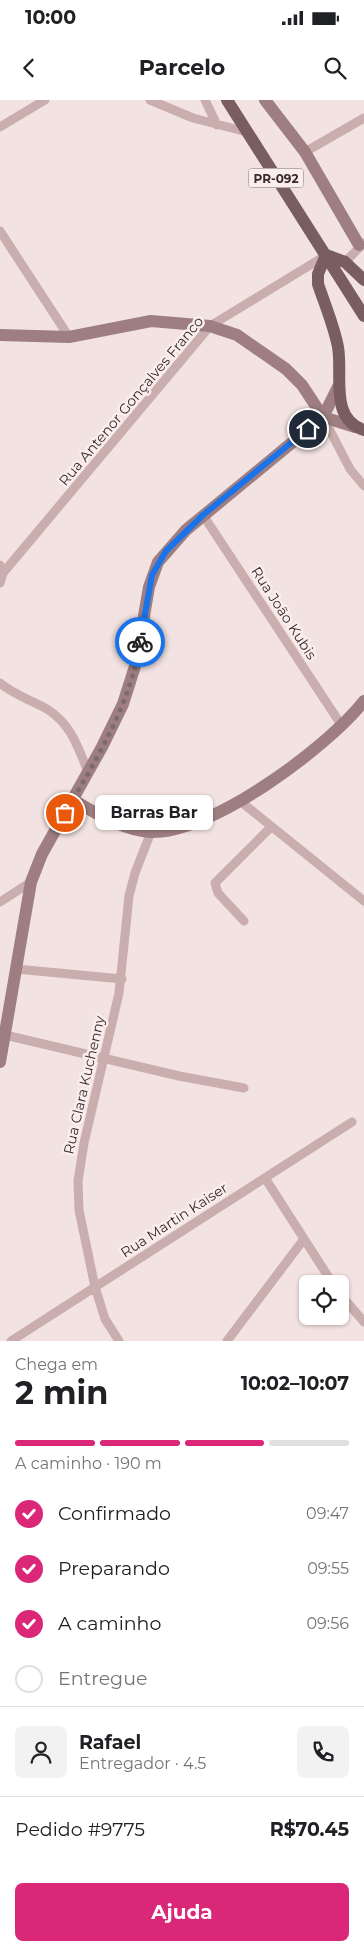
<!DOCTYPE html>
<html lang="pt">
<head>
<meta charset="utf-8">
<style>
  body { margin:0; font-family:Montserrat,sans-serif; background:#f2f2f2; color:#202124; height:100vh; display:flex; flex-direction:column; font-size:19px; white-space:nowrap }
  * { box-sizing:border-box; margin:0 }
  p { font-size:16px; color:#757577 }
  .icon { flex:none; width:28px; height:28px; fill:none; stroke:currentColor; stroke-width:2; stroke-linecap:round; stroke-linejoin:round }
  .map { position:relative; height:1241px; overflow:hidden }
  .side { display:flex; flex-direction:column; background:#fff; flex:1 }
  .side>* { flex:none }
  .fabs { position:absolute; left:299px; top:1175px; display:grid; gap:10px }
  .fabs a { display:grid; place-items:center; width:50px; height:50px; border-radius:8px; background:#fff; box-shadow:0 1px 4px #0004; font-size:25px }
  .pin { position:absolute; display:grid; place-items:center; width:42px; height:42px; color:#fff; margin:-21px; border:2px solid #fff; border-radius:50%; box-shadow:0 1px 5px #0007 }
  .courier { position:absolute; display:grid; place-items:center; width:50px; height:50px; margin:-25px; border:4px solid #1a73e8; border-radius:50%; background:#fff; color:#222; box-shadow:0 1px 6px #0007 }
  .bubble { position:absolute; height:35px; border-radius:8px; background:#fff; box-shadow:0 1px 4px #0004; font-size:16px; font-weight:700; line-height:35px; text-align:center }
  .head em { font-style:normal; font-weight:700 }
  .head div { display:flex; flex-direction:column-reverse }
  .head { display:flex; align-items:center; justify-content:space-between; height:85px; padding:0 15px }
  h1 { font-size:32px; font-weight:700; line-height:38px }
  .bar { display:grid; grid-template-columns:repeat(4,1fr); gap:8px 5px; align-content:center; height:60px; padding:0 15px }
  .bar i { height:6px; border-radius:4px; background:#e0e0e0 }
  .bar .on { background:#db2777 }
  .bar p { grid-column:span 4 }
  .line { display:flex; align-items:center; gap:12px; padding:0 15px; border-top:1px solid #e0e0e0 }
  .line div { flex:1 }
  .round { display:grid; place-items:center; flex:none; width:52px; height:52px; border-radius:8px; background:#f2f2f2 }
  ol { padding:0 15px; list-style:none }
  li { display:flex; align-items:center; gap:15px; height:55px }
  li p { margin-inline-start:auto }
  li .icon { padding:5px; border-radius:50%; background:#db2777; color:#fff; stroke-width:4 }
  li:last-child { color:#757577 }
  li i { width:28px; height:28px; border:2px solid #e0e0e0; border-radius:50% }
  .action { display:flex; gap:10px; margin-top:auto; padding:10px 15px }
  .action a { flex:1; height:58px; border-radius:8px; background:#db2777; color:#fff; font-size:20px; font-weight:700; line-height:58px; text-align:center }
  .status { display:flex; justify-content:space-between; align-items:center; height:35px; padding:0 25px; background:#fff; direction:ltr }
  .status svg { height:14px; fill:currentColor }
  header { display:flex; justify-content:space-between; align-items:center; height:65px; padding:0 15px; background:#fff; font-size:22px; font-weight:700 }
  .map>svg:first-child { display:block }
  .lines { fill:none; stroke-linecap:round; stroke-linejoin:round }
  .street { stroke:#caadad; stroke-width:9 }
  .secondary { stroke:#9e7e80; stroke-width:12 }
  .primary { stroke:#7a5d60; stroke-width:12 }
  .done { stroke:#7a6b6c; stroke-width:5; stroke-dasharray:0 9 }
  .route { stroke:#1a73e8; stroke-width:6 }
  .labels { text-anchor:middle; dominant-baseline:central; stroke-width:5; stroke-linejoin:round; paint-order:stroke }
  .shield { fill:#faeeed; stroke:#736667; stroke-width:1 }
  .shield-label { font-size:12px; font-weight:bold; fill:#392b2d }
  .street-label { font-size:14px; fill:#392b2d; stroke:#faeeed }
</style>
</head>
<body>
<div class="status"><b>10:00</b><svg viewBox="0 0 49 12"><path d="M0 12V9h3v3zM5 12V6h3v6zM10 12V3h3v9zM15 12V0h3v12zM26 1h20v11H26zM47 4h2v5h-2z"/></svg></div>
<header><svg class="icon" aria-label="back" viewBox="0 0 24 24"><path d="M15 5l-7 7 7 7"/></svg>Parcelo<svg class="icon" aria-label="search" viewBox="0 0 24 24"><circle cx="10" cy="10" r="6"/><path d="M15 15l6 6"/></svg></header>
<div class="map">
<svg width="364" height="1241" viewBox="0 0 364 1241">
  <rect width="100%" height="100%" fill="#f2e2e1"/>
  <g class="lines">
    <!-- street -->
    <path class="street" d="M150,0L193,18L247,32
      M205,0L217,25
      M0,27L45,0
      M305,52L364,18
      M0,131L69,237
      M345,162L364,143
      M323,317L350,369L364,386
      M203,415L342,626
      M0,465L3,473L0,483
      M3,473L210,226L325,156
      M0,583C14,595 31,600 47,609C71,624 78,647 88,672
      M240,701L364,801
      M0,802L31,782
      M244,821L218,793L215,783L271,727
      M16,869L122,879
      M5,935L179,976L244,988
      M265,1078L333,1184
      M340,1194L364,1222
      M11,1241L352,1022
      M119,1241L105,1219L95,1187L79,1110L78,1081L84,1043L119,893L129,796L135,773L151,732
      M227,1241L304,1139"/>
    <!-- secondary -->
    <path class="secondary" d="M265,0L305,52L359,145
      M0,235L69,237L151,221L210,226L237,235L286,269L302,285L323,317
      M323,317L355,327
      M73,700C96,713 122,730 150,732C210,735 328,647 364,601
      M0,962L31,782L42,754L102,647L123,604L136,563L149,487L158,462L186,430L323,317L339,285"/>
    <!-- primary -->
    <path class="primary" d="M227,0L364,216
      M326,155L318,174V184C325,205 334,226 338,247C343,275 329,319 364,330
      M326,155L345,162L364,180"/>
  </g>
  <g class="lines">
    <!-- done -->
    <path class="done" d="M65,713C96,660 131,604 140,542"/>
    <!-- route -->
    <path class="route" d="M140,542L152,475L166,451L203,415L308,329"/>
  </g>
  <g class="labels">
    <!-- shield labels -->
    <rect class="shield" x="248.5" y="68.5" width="55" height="19" rx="4"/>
    <g class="shield-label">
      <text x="276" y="78">PR-092</text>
    </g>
    <!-- street labels -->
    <g class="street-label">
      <text transform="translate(131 301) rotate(-50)">Rua Antenor Gonçalves Franco</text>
      <text transform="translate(284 513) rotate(57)">Rua João Kubis</text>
      <text transform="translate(84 985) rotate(-77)">Rua Clara Kuchenny</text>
      <text transform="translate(174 1120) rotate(-33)">Rua Martin Kaiser</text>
    </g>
  </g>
</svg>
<div class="fabs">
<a><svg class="icon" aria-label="locate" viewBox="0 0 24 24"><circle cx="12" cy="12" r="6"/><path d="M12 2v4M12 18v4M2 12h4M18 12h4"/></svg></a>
</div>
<div class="pin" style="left:65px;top:713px;background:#ea580c"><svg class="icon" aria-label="bag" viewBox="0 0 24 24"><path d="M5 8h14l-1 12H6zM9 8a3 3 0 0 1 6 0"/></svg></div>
<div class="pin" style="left:308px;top:329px;background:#1f2937"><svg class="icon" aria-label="home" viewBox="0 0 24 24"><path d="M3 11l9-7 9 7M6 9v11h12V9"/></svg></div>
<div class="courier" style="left:140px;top:542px"><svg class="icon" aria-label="bike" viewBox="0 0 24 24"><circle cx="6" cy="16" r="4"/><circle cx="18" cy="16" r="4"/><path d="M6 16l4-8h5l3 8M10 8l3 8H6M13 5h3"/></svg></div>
<div class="bubble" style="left:95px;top:695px;width:118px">Barras Bar</div>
</div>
<section class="side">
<div class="head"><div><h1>2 min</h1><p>Chega em</p></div><em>10:02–10:07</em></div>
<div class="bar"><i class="on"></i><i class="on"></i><i class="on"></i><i></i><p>A caminho · 190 m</p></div>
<ol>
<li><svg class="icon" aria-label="check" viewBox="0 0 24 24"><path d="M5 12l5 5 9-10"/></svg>Confirmado<p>09:47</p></li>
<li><svg class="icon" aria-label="check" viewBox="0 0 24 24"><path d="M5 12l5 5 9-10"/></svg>Preparando<p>09:55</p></li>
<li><svg class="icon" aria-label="check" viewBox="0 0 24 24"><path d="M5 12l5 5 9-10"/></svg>A caminho<p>09:56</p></li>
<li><i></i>Entregue</li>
</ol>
<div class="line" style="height:90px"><a class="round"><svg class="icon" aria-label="person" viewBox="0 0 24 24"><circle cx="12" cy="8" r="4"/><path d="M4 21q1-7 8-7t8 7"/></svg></a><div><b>Rafael</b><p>Entregador · 4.5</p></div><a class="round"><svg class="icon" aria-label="phone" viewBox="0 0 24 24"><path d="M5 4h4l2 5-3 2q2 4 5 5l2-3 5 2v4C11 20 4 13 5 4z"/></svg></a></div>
<div class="line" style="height:65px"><div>Pedido #9775</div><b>R$70.45</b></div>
<div class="action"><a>Ajuda</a></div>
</section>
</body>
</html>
